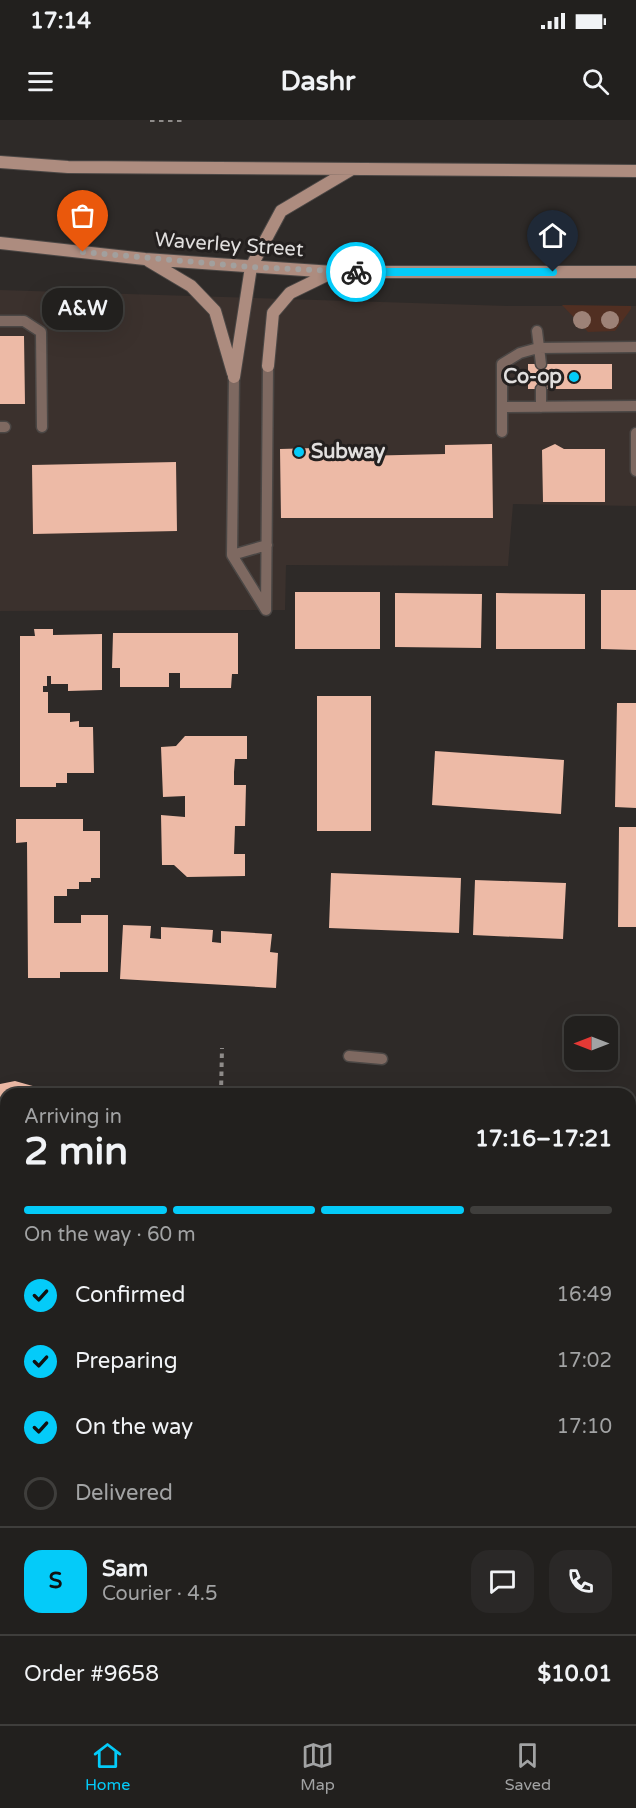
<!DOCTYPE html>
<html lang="en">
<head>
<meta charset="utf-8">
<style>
  body { margin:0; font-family:"Varela Round",sans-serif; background:#2a2827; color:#f1f3f6; height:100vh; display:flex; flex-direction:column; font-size:22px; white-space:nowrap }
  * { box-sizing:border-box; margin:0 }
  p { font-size:20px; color:#a2a3a4 }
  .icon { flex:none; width:33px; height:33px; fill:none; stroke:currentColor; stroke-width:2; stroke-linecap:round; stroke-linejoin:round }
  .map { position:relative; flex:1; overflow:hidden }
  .sheet { position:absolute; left:0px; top:968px; width:636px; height:638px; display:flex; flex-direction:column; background:#22201e; border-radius:18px 18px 0 0; box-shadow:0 6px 24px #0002,0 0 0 2px #3f3e3c }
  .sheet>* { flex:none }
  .needle { width:39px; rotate:270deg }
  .buttons { position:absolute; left:564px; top:896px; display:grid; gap:12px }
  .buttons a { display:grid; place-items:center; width:54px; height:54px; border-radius:12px; background:#22201e; box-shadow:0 6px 24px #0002,0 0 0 2px #3f3e3c; font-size:30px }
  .pin { position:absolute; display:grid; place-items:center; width:51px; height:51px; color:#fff; margin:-62px -26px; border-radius:50% 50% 50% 0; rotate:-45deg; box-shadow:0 0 6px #0007 }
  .pin .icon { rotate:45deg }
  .courier { position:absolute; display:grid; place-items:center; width:60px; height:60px; margin:-30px; border:4px solid #04cbf9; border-radius:50%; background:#fff; color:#222; box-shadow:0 2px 8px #0007 }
  .bubble { position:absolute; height:42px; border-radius:18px; background:#22201e; box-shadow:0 6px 24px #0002,0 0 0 2px #3f3e3c; font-size:20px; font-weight:700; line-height:42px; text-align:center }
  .summary em { font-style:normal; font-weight:700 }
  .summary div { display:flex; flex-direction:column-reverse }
  .summary { display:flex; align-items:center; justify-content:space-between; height:102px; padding:0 24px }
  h1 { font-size:39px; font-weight:700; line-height:45px }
  .bar { display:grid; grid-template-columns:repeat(4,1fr); gap:9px 6px; align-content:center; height:72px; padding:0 24px }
  .bar i { height:8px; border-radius:4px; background:#3f3e3c }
  .bar .current { background:#04cbf9 }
  .bar p { grid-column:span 4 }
  .line { display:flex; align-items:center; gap:15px; padding:0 24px; border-top:2px solid #3f3e3c }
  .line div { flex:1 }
  .round { display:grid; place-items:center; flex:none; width:63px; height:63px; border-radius:18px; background:#2a2827 }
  ol { padding:0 24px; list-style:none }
  li { display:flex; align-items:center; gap:18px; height:66px }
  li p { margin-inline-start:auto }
  li .icon { padding:6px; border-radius:50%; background:#04cbf9; color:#111; stroke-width:4 }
  li:last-child { color:#a2a3a4 }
  li i { width:33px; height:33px; border:3px solid #3f3e3c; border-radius:50% }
  .status { display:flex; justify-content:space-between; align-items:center; height:42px; padding:0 30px; background:#22201e; direction:ltr }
  .status svg { height:16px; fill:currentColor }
  header { display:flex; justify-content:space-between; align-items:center; height:78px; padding:0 24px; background:#22201e; font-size:27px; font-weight:700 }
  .menu { display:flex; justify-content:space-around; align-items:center; height:84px; border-top:2px solid #3f3e3c; background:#22201e; font-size:16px; color:#a2a3a4 }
  .menu a { display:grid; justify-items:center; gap:3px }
  .menu .current { color:#04cbf9 }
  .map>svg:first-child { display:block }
  .built { fill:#3b312d }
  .green { fill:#512f22 }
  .building { fill:#edbaa6 }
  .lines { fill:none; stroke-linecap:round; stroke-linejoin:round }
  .lane-casing { stroke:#4b4745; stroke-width:13 }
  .secondary-casing { stroke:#4b4745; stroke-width:14 }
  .path { stroke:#8f8c8a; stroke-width:4; stroke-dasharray:4.5 4.5; stroke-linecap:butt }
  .lane { stroke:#7e6961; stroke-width:10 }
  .secondary { stroke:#ad8c7f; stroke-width:12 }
  .tree { fill:#9d8277 }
  .done { stroke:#a2a09e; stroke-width:6; stroke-dasharray:0 10.8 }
  .route { stroke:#04cbf9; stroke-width:8 }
  .poi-dot { fill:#04cbf9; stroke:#24201f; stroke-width:2 }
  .labels { text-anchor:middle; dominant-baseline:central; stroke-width:6; stroke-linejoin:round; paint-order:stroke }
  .street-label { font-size:20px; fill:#e1dfde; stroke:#24201f }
  .poi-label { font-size:20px; font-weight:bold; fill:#e1dfde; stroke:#24201f; text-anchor:end }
</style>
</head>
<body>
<div class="status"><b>17:14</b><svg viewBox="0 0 49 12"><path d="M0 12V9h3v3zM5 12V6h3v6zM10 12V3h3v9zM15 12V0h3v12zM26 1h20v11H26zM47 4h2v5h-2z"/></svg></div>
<header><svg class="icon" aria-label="menu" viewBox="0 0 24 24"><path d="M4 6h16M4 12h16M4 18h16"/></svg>Dashr<svg class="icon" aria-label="search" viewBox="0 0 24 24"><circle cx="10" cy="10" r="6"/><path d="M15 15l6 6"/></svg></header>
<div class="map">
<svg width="636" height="1604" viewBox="0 0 636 1604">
  <rect width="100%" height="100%" fill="#2e2a28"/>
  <!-- built -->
  <path class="built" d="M0,170L508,186H636V386L513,384L508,446L286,445L285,490L0,491Z"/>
  <!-- green -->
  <path class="green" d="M562,185L631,186V189L615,211L588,212Z
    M636,1254V1322L630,1328V1260Z
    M260,1599H332L327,1604H254Z"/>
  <!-- building -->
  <path class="building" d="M0,216H24L25,284H0Z
    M528,244H612V269H528Z
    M492,324L493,398H281L280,329L315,328V337L445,334V325Z
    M555,324L564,329H605V382H543L542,330Z
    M176,342L177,411L33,414L32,345Z
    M601,470H636V530L601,529Z
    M295,472H380V529H295Z
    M395,473L482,474L481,528L395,527Z
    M496,473L585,474V529H496Z
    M34,509H53V515L102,514V570L68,571V564H51V556H47V566H43V572H48V593H70V602L79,601V607H93L94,653H67V663H56V667H20V516H35Z
    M113,513H238V554H232L231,568H180V553H169V567H120V548H112Z
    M317,576H371V711H317Z
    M617,583H636V688L615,687Z
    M185,616H247V639H235L234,652V665H246L245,706H235L234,734H245V756L187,757L174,745H162L161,695L185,697V676L163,677L161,627L176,626Z
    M435,631L564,640L561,694L432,685Z
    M16,699H83V711H100V758H91V762H79V769H67V776H54V803H81V795H108V852H60V858H28L27,722L16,723Z
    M619,707H636V807H618Z
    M331,753L461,758L459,813L329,808Z
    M475,760L566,763L563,819L473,815Z
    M123,805L151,806L150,818L161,819V807L213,810L212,822L221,823V811L272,814L270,832L278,833L276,868L120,859Z
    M15,961L54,972L56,967L73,974H6V1046L0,1047V964Z
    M630,1428L636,1435V1475L630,1468Z
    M0,1468L6,1477V1577L0,1574Z
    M636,1581V1604H593L598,1599H630V1586Z
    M55,1599H146L144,1603L139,1600L137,1604H66Z
    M428,1599H461L459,1604H426Z
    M466,1599H500L498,1604H465Z
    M550,1599H591L586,1604H554Z"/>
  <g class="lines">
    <!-- lane casing -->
    <g class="lane-casing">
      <path id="lane" d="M0,201H24L41,212L42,307
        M537,211L541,244
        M234,257L232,435L267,425
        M541,269V287
        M502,287V244L520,233L538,228L636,227
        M0,307H5
        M502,312V287L636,286
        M636,313V351
        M232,435L266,490
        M266,490L268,246
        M349,936L382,939"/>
    </g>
    <!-- secondary casing -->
    <g class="secondary-casing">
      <path id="secondary" d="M0,42L68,47L636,51
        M0,123L145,139L333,152H636
        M149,141L191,166L215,191L233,253
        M268,246L273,193L290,173L331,153
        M234,257L251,147L281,91L352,49
        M630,1260L636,1254
        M630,1328L636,1322
        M254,1604L260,1599
        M327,1604L332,1599"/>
    </g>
    <!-- path -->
    <path class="path" d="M150,0H184
      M221,974L222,928
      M0,1110L3,1047
      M630,1118H636
      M0,1135L6,1141
      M0,1438L6,1447
      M151,1604L153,1599"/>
    <!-- lane -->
    <use href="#lane" class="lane"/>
    <!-- secondary -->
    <use href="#secondary" class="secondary"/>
  </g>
  <!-- trees -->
  <g class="tree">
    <circle cx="582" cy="200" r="9"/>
    <circle cx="610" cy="200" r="9"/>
  </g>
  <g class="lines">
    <!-- done -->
    <path class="done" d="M83,132L251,147L356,152"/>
    <!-- route -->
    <path class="route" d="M356,152H553"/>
  </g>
  <!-- markers -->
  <g class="poi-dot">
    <circle cx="574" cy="257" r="6"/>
    <circle cx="299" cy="332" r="6"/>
  </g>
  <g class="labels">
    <!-- street labels -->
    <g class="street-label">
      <text transform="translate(229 125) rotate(4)">Waverley Street</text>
    </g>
    <!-- poi labels -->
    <g class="poi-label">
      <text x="562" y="257">Co-op</text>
      <text x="311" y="332" text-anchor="start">Subway</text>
    </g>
  </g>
</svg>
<div class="buttons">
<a><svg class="needle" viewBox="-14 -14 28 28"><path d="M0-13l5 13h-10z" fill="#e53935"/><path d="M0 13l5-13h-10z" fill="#a2a3a4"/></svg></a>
</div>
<div class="pin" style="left:83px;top:132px;background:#ea580c"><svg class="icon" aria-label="bag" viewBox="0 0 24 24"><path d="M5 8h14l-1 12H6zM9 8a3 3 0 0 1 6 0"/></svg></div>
<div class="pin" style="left:553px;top:152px;background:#1f2937"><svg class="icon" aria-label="home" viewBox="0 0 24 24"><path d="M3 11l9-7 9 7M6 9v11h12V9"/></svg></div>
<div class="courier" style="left:356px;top:152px"><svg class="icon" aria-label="bike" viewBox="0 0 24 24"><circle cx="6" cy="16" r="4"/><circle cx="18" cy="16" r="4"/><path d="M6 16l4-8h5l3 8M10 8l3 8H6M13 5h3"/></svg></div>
<div class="bubble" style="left:42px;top:168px;width:81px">A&amp;W</div>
<section class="sheet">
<div class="summary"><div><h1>2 min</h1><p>Arriving in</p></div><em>17:16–17:21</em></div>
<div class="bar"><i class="current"></i><i class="current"></i><i class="current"></i><i></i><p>On the way · 60 m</p></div>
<ol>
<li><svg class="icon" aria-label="check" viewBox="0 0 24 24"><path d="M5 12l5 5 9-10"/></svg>Confirmed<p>16:49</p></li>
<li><svg class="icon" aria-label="check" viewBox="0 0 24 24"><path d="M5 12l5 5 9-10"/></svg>Preparing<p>17:02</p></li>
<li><svg class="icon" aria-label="check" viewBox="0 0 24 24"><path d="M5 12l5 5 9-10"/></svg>On the way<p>17:10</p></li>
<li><i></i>Delivered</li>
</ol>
<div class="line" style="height:108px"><b class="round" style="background:#04cbf9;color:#111">S</b><div><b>Sam</b><p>Courier · 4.5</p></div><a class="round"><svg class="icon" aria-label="chat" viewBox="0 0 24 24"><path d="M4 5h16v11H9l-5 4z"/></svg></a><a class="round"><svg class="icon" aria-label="phone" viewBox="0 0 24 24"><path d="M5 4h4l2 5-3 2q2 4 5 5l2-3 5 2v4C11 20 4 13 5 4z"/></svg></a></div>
<div class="line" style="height:78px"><div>Order #9658</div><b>$10.01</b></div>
</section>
</div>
<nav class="menu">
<a class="current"><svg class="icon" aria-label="home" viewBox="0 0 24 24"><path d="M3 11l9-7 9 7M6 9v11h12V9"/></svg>Home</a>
<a><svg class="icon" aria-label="map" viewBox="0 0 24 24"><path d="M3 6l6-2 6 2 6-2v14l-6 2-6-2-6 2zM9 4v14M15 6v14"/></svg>Map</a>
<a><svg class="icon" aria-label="saved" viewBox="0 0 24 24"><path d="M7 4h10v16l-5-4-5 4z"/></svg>Saved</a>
</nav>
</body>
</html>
